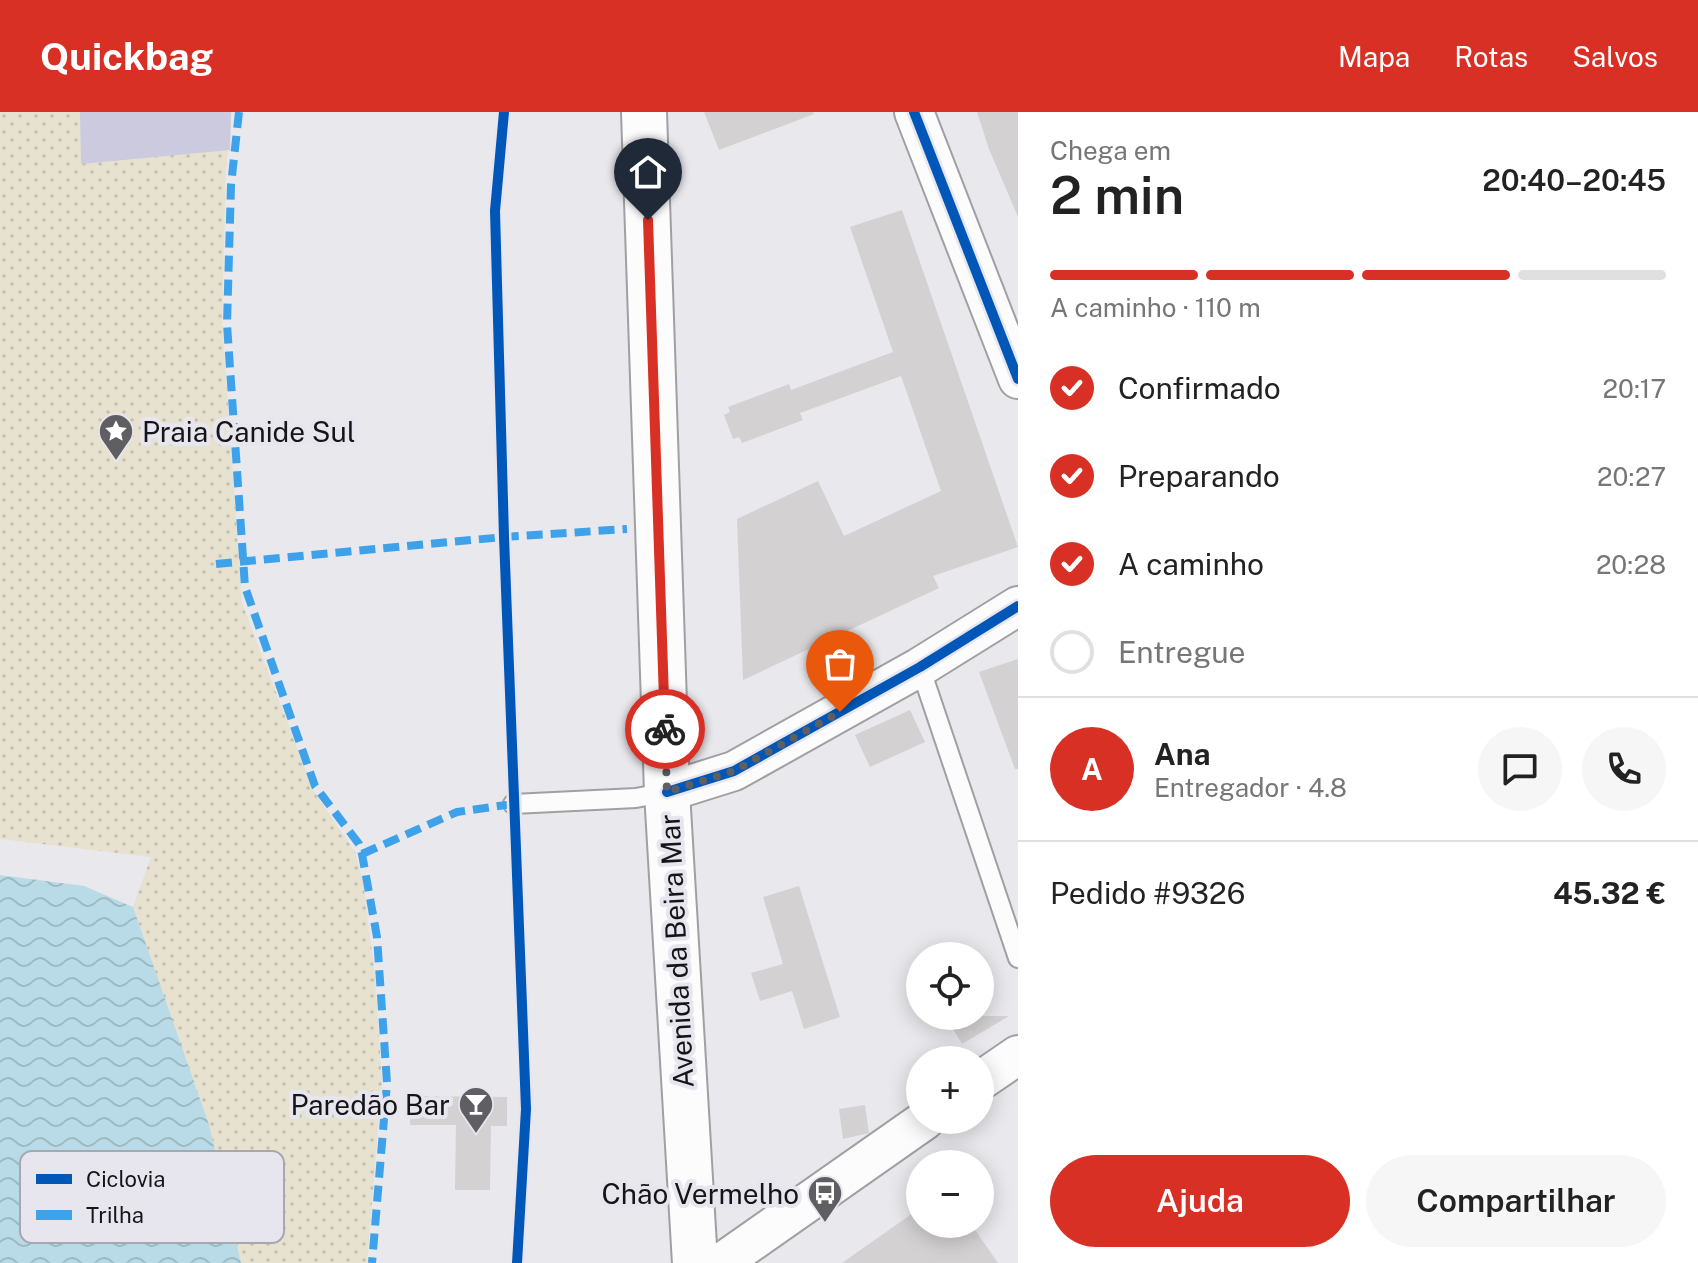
<!DOCTYPE html>
<html lang="pt">
<head>
<meta charset="utf-8">
<style>
  body { margin:0; font-family:"Public Sans",sans-serif; background:#f6f6f6; color:#222; height:100vh; display:flex; flex-direction:column; font-size:30px; white-space:nowrap }
  * { box-sizing:border-box; margin:0 }
  p { font-size:26px; color:#767676 }
  .icon { flex:none; width:44px; height:44px; fill:none; stroke:currentColor; stroke-width:2; stroke-linecap:round; stroke-linejoin:round }
  .map { position:relative; flex:1; overflow:hidden }
  .sheet { display:flex; flex-direction:column; background:#fff; width:680px }
  .sheet>* { flex:none }
  .controls { position:absolute; left:906px; top:830px; display:grid; gap:16px }
  .controls a { display:grid; place-items:center; width:88px; height:88px; border-radius:50%; background:#fff; box-shadow:0 4px 20px #0003; font-size:40px }
  .pin { position:absolute; display:grid; place-items:center; width:68px; height:68px; color:#fff; margin:-82px -34px; border-radius:50% 50% 50% 0; rotate:-45deg; box-shadow:0 0 8px #0007 }
  .pin .icon { rotate:45deg }
  .courier { position:absolute; display:grid; place-items:center; width:80px; height:80px; margin:-40px; border:6px solid #d93025; border-radius:50%; background:#fff; color:#222; box-shadow:0 2px 10px #0007 }
  .overview em { font-style:normal; font-weight:600 }
  .overview div { display:flex; flex-direction:column-reverse }
  .overview { display:flex; align-items:center; justify-content:space-between; height:136px; padding:0 32px }
  h1 { font-size:52px; font-weight:600; line-height:60px }
  .bar { display:grid; grid-template-columns:repeat(4,1fr); gap:12px 8px; align-content:center; height:96px; padding:0 32px }
  .bar i { height:10px; border-radius:6px; background:#e0e0e0 }
  .bar .selected { background:#d93025 }
  .bar p { grid-column:span 4 }
  .line { display:flex; align-items:center; gap:20px; padding:0 32px; border-top:2px solid #e0e0e0 }
  .line div { flex:1 }
  .round { display:grid; place-items:center; flex:none; width:84px; height:84px; border-radius:42px; background:#f6f6f6 }
  ol { padding:0 32px; list-style:none }
  li { display:flex; align-items:center; gap:24px; height:88px }
  li p { margin-inline-start:auto }
  li .icon { padding:8px; border-radius:50%; background:#d93025; color:#fff; stroke-width:4 }
  li:last-child { color:#767676 }
  li i { width:44px; height:44px; border:4px solid #e0e0e0; border-radius:50% }
  .cta { display:flex; gap:16px; margin-top:auto; padding:16px 32px }
  .cta a { flex:1; height:92px; border-radius:48px; background:#d93025; color:#fff; font-size:32px; font-weight:600; line-height:92px; text-align:center }
  .cta a+a { background:#f6f6f6; color:#222 }
  header { display:flex; align-items:center; gap:48px; box-sizing:border-box; height:112px; padding:0 40px; background:#d93025; color:#fff }
  header strong { font-size:38px }
  nav { display:flex; gap:44px; margin-inline-start:auto; font-size:28px }
  main { display:flex; flex:1; min-height:0 }
  .map>svg:first-child { display:block }
  .sand { fill:url(#sand-dots) }
  .garden { fill:#cccade }
  .water { fill:url(#water-waves) }
  .building { fill:#d3d1d2 }
  .lines { fill:none; stroke-linecap:round; stroke-linejoin:round }
  .lane-casing { stroke:#a0a0a4; stroke-width:22 }
  .street-casing { stroke:#a0a0a4; stroke-width:42 }
  .secondary-casing { stroke:#a0a0a4; stroke-width:48 }
  .lane { stroke:#fcfcfc; stroke-width:18 }
  .street { stroke:#fcfcfc; stroke-width:38 }
  .secondary { stroke:#fcfcfc; stroke-width:44 }
  .quiet { stroke:#3da2ea; stroke-width:8; stroke-dasharray:16 8; stroke-linecap:butt }
  .cycleway-casing { stroke:#e7e6ef; stroke-width:15 }
  .cycleway { stroke:#0057b8; stroke-width:10 }
  .done { stroke:#5f5f63; stroke-width:8; stroke-dasharray:0 14.4 }
  .route { stroke:#d93025; stroke-width:10 }
  .labels { text-anchor:middle; dominant-baseline:central; stroke-width:8; stroke-linejoin:round; paint-order:stroke }
  .poi-label { font-size:28px; fill:#151518; stroke:#e7e6ef; text-anchor:end }
  .street-label { font-size:28px; fill:#151518; stroke:#e7e6ef }
  .key { fill:#e7e6ef; stroke:#a8a7ae; stroke-width:2 }
  .key-label { font-size:22px; fill:#151518 }
</style>
</head>
<body>
<header>
<strong>Quickbag</strong>
<nav><a>Mapa</a><a>Rotas</a><a>Salvos</a></nav>
</header>
<main>
<div class="map">
<svg width="1018" height="1151" viewBox="0 0 1018 1151">
  <defs>
    <pattern id="sand-dots" width="8" height="8" patternUnits="userSpaceOnUse" patternTransform="scale(2)"><rect width="8" height="8" fill="#e7e2d0"/><path d="M2 2h.1M6 6h.1" fill="none" stroke="#c5c1b2" stroke-width="1.8" stroke-linecap="round"/></pattern>
    <pattern id="water-waves" width="16" height="10" patternUnits="userSpaceOnUse" patternTransform="scale(2)"><rect width="16" height="10" fill="#b8dbe7"/><path d="M0 5q4-4 8 0t8 0" fill="none" stroke="#9dbbc5"/></pattern>
  </defs>
  <rect width="100%" height="100%" fill="#e8e8ed"/>
  <!-- sand -->
  <path class="sand" d="M0,0H232L226,58L222,208L242,491L313,678L355,740L363,769L375,864L382,969L367,1151H175L96,857L133,795L151,745L0,727Z"/>
  <!-- garden -->
  <path class="garden" d="M80,0H231L230,38L81,52Z"/>
  <!-- water -->
  <path class="water" d="M0,763L84,774L133,795L209,1013L241,1151H0Z"/>
  <!-- building -->
  <path class="building" d="M704,0H813L814,2L719,38Z
    M977,0H1018V105L989,37Z
    M902,98L1018,435L933,464L939,476L743,568L737,407L818,369L844,424L941,379L901,264L800,301L803,308L742,331L739,325L733,327L724,303L730,300L728,295L789,272L791,278L893,240L850,115Z
    M1018,547V657H1015L979,560Z
    M910,598L925,630L870,655L855,623Z
    M799,774L840,905L804,917L792,879L760,889L751,861L783,852L763,785Z
    M945,904H1009L962,932Z
    M411,984L507,985V1014H491L490,1078H455L456,1013H410Z
    M865,993L869,1021L843,1027L839,997Z
    M920,1096V1112H971L998,1151H842Z"/>
  <g class="lines">
    <!-- lane casing -->
    <g class="lane-casing">
      <path id="lane" d="M920,555L1018,846
        M513,692L636,686L667,680"/>
    </g>
    <!-- street casing -->
    <g class="street-casing">
      <path id="street" d="M914,0L1018,267
        M667,680L734,659L920,555L1018,494
        M980,969L1018,943
        M721,1151L925,1008"/>
    </g>
    <!-- secondary casing -->
    <g class="secondary-casing">
      <path id="secondary" d="M644,0L667,680L695,1151"/>
    </g>
    <!-- lane -->
    <use href="#lane" class="lane"/>
    <!-- street -->
    <use href="#street" class="street"/>
    <!-- secondary -->
    <use href="#secondary" class="secondary"/>
    <!-- quiet -->
    <path class="quiet" d="M239,0L231,73L227,212L245,475L315,674L359,732L362,742L377,825L387,971L372,1151
      M216,452L504,425L627,417
      M362,742L457,700L513,692"/>
    <!-- cycleway casing -->
    <g class="cycleway-casing">
      <path id="cycleway" d="M504,0L495,99L504,425L526,997L517,1151
        M914,0L1018,267
        M667,680L734,659L920,555L1018,494"/>
    </g>
    <!-- cycleway -->
    <use href="#cycleway" class="cycleway"/>
  </g>
  <g class="lines">
    <!-- done -->
    <path class="done" d="M665,617L667,680L734,659L840,600"/>
    <!-- route -->
    <path class="route" d="M648,108L665,617"/>
  </g>
  <!-- icons -->
  <defs>
    <g id="sight-pin" transform="scale(1.8)"><path d="M0 17L-7.5 6A9.5 9.5 0 1 1 7.5 6Z" fill="#5f5f63" stroke="#e7e6ef"/><path d="M0-6L1.8-2.2L6-1.7L2.9 1.2L3.7 5.4L0 3.3L-3.7 5.4L-2.9 1.2L-6-1.7L-1.8-2.2Z" fill="#fff"/></g>
    <g id="bar-pin" transform="scale(1.8)"><path d="M0 17L-7.5 6A9.5 9.5 0 1 1 7.5 6Z" fill="#5f5f63" stroke="#e7e6ef"/><path d="M-6-5H6L.8 .8V4.5H3.5V6h-7V4.5H-.8V.8Z" fill="#fff"/></g>
    <g id="bus-pin" transform="scale(1.8)"><path d="M0 17L-7.5 6A9.5 9.5 0 1 1 7.5 6Z" fill="#5f5f63" stroke="#e7e6ef"/><path d="M-5-6H5V4H4V6H2V4H-2V6H-4V4H-5ZM-3.5-4V0h7V-4ZM-3.5 1.2v1.5H-2V1.2ZM2 1.2v1.5H3.5V1.2Z" fill="#fff"/></g>
  </defs>
  <g fill-rule="evenodd">
    <use href="#sight-pin" x="116" y="319"/>
    <use href="#bar-pin" x="476" y="992"/>
    <use href="#bus-pin" x="825" y="1081"/>
  </g>
  <g class="labels">
    <!-- poi labels -->
    <g class="poi-label">
      <text x="142" y="319" text-anchor="start">Praia Canide Sul</text>
      <text x="450" y="992">Paredão Bar</text>
      <text x="799" y="1081">Chão Vermelho</text>
    </g>
    <!-- street labels -->
    <g class="street-label">
      <text transform="translate(676 839) rotate(-93)">Avenida da Beira Mar</text>
    </g>
  </g>
  <!-- legend -->
  <rect x="20" y="1039" width="264" height="92" rx="12" class="key"/>
  <rect x="36" y="1062" width="36" height="10" fill="#0057b8"/>
  <rect x="36" y="1098" width="36" height="10" fill="#3da2ea"/>
  <g class="key-label">
    <text x="86" y="1075">Ciclovia</text>
    <text x="86" y="1111">Trilha</text>
  </g>
</svg>
<div class="controls">
<a><svg class="icon" aria-label="locate" viewBox="0 0 24 24"><circle cx="12" cy="12" r="6"/><path d="M12 2v4M12 18v4M2 12h4M18 12h4"/></svg></a>
<a>+</a>
<a>−</a>
</div>
<div class="pin" style="left:840px;top:600px;background:#ea580c"><svg class="icon" aria-label="bag" viewBox="0 0 24 24"><path d="M5 8h14l-1 12H6zM9 8a3 3 0 0 1 6 0"/></svg></div>
<div class="pin" style="left:648px;top:108px;background:#1f2937"><svg class="icon" aria-label="home" viewBox="0 0 24 24"><path d="M3 11l9-7 9 7M6 9v11h12V9"/></svg></div>
<div class="courier" style="left:665px;top:617px"><svg class="icon" aria-label="bike" viewBox="0 0 24 24"><circle cx="6" cy="16" r="4"/><circle cx="18" cy="16" r="4"/><path d="M6 16l4-8h5l3 8M10 8l3 8H6M13 5h3"/></svg></div>
</div>
<section class="sheet">
<div class="overview"><div><h1>2 min</h1><p>Chega em</p></div><em>20:40–20:45</em></div>
<div class="bar"><i class="selected"></i><i class="selected"></i><i class="selected"></i><i></i><p>A caminho · 110 m</p></div>
<ol>
<li><svg class="icon" aria-label="check" viewBox="0 0 24 24"><path d="M5 12l5 5 9-10"/></svg>Confirmado<p>20:17</p></li>
<li><svg class="icon" aria-label="check" viewBox="0 0 24 24"><path d="M5 12l5 5 9-10"/></svg>Preparando<p>20:27</p></li>
<li><svg class="icon" aria-label="check" viewBox="0 0 24 24"><path d="M5 12l5 5 9-10"/></svg>A caminho<p>20:28</p></li>
<li><i></i>Entregue</li>
</ol>
<div class="line" style="height:144px"><b class="round" style="background:#d93025;color:#fff">A</b><div><b>Ana</b><p>Entregador · 4.8</p></div><a class="round"><svg class="icon" aria-label="chat" viewBox="0 0 24 24"><path d="M4 5h16v11H9l-5 4z"/></svg></a><a class="round"><svg class="icon" aria-label="phone" viewBox="0 0 24 24"><path d="M5 4h4l2 5-3 2q2 4 5 5l2-3 5 2v4C11 20 4 13 5 4z"/></svg></a></div>
<div class="line" style="height:104px"><div>Pedido #9326</div><b>45.32 €</b></div>
<div class="cta"><a>Ajuda</a><a>Compartilhar</a></div>
</section>
</main>
</body>
</html>
